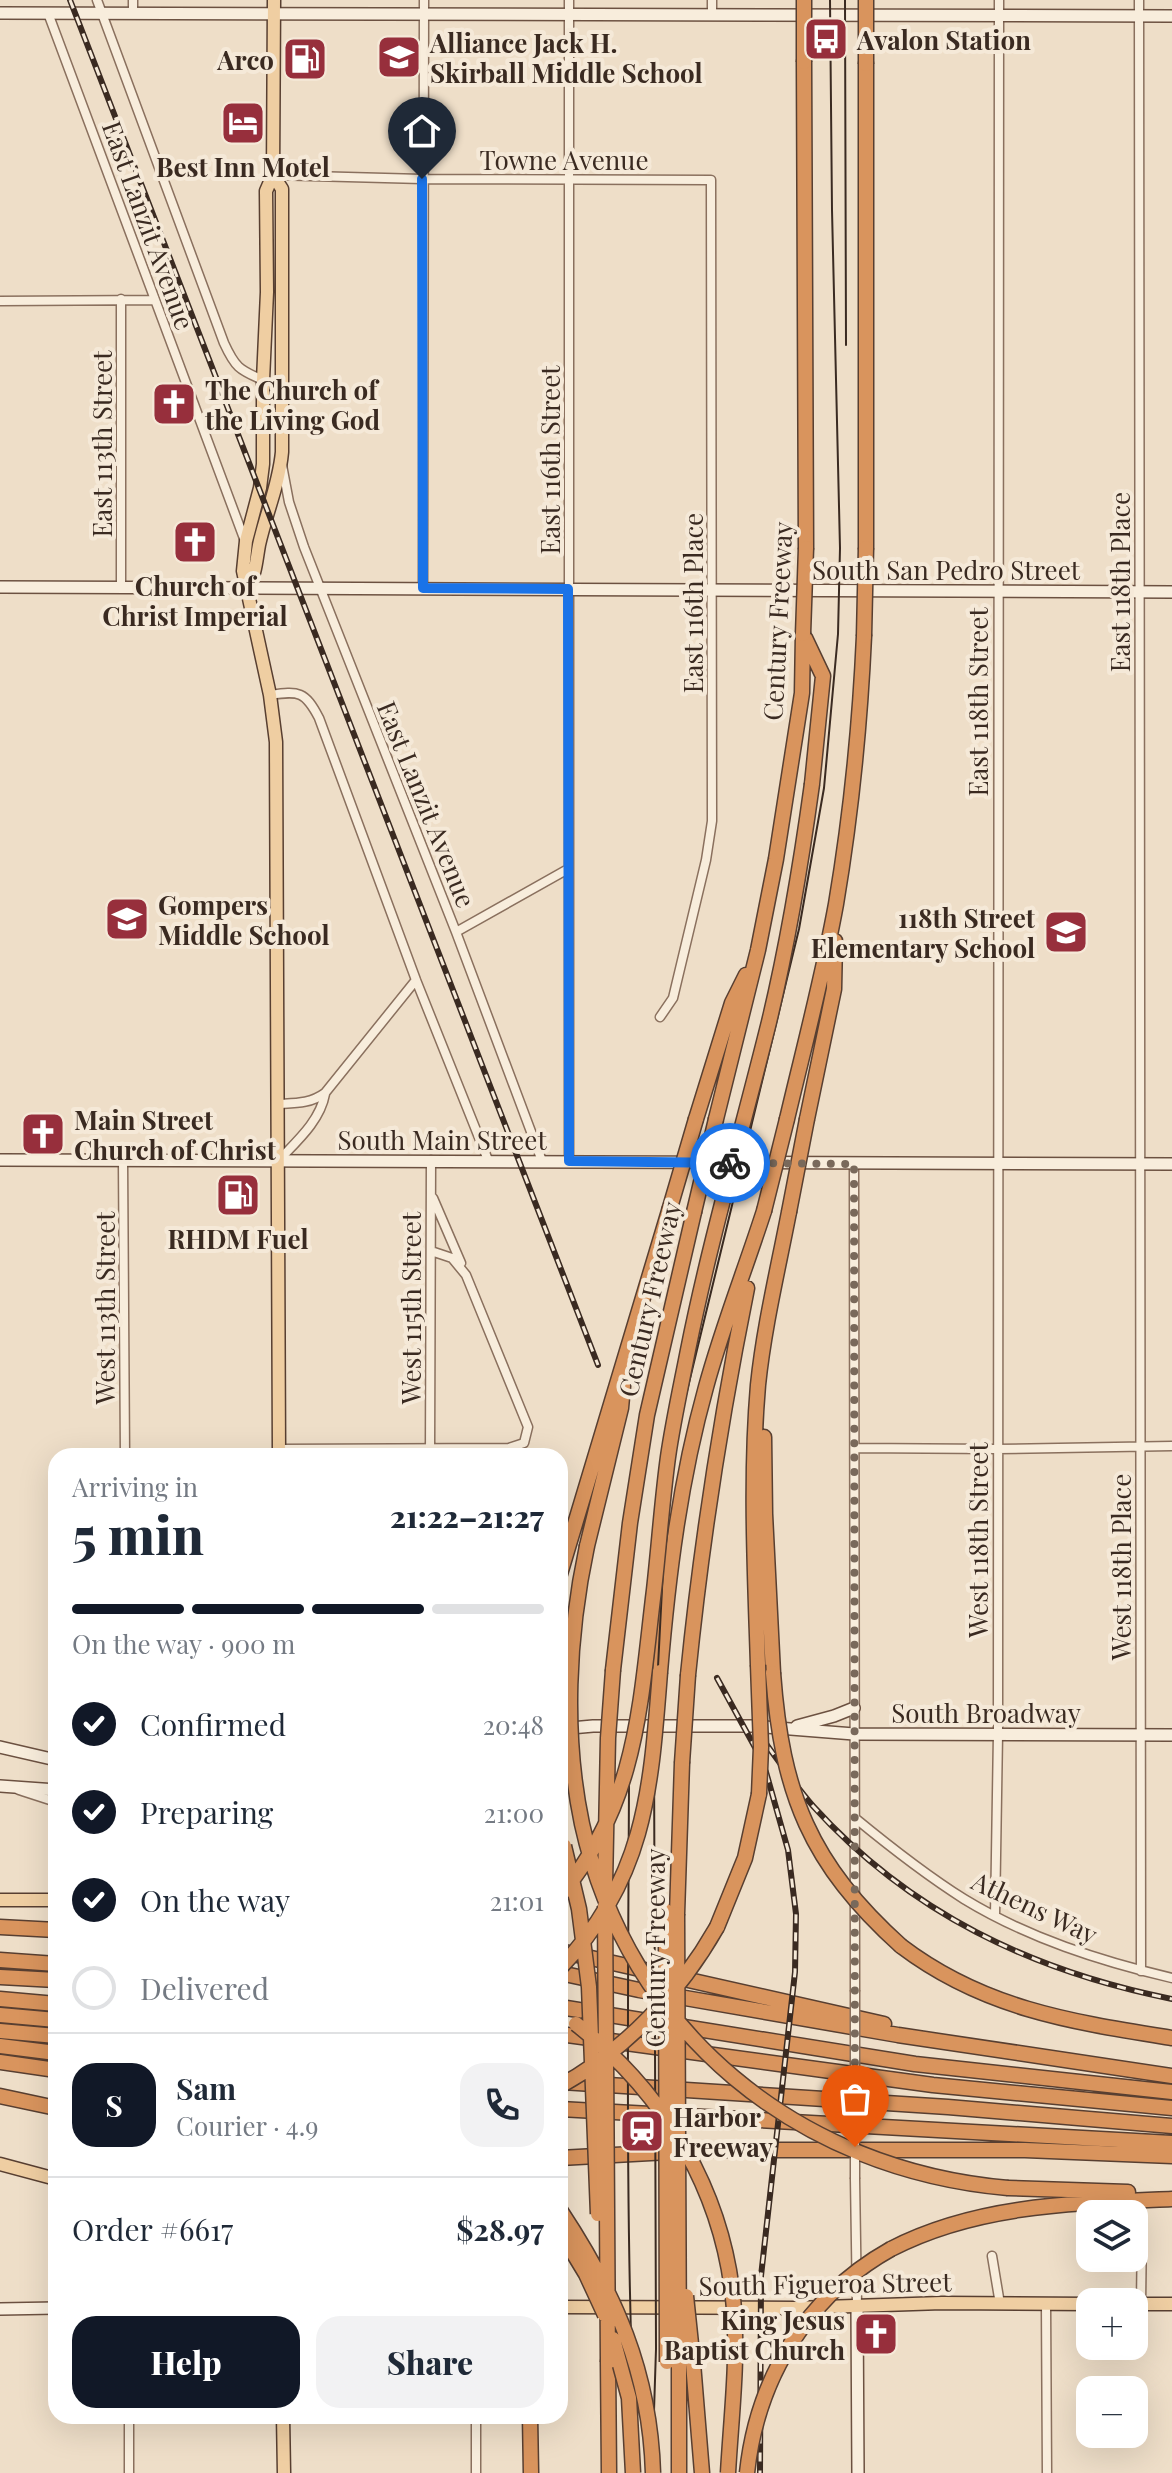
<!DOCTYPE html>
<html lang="en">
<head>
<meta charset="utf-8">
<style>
  body { margin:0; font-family:"Playfair Display",serif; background:#f2f2f3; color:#1f2937; height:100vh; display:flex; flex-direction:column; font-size:30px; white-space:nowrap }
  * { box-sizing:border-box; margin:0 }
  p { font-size:26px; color:#747a83 }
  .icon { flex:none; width:44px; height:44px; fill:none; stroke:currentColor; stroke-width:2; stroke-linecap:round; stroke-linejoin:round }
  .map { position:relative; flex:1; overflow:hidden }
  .drawer { position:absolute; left:48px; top:1448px; width:520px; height:976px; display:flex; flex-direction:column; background:#fff; border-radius:24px; box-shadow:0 8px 32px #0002 }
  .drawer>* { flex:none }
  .buttons { position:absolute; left:1076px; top:2200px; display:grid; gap:16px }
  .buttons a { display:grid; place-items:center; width:72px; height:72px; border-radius:16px; background:#fff; box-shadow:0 8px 32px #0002; font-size:40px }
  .pin { position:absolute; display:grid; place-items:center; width:68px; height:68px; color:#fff; margin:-82px -34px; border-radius:50% 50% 50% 0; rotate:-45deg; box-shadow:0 0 8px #0007 }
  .pin .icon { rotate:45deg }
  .courier { position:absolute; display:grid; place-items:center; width:80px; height:80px; margin:-40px; border:6px solid #1a73e8; border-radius:50%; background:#fff; color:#222; box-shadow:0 2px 10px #0007 }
  .overview em { font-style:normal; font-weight:800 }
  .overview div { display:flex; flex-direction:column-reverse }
  .overview { display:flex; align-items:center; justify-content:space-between; height:136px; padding:0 24px }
  h1 { font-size:52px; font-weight:800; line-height:60px }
  .bar { display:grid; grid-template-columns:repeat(4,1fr); gap:12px 8px; align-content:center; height:96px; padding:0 24px }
  .bar i { height:10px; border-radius:6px; background:#e0e1e3 }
  .bar .current { background:#111827 }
  .bar p { grid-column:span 4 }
  .line { display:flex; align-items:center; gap:20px; padding:0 24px; border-top:2px solid #e0e1e3 }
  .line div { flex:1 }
  .round { display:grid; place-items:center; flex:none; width:84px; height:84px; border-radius:24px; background:#f2f2f3 }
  ol { padding:0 24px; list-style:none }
  li { display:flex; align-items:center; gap:24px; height:88px }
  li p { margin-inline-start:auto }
  li .icon { padding:8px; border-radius:50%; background:#111827; color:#fff; stroke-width:4 }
  li:last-child { color:#747a83 }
  li i { width:44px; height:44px; border:4px solid #e0e1e3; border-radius:50% }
  .button { display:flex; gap:16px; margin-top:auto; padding:16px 24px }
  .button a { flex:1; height:92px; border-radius:24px; background:#111827; color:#fff; font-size:32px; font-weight:800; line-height:92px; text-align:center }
  .button a+a { background:#f2f2f3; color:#1f2937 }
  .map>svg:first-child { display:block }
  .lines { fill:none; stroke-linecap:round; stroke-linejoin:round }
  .street-casing { stroke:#8a705e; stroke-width:11 }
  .secondary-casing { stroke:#6c5141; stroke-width:14 }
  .primary-casing { stroke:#583f31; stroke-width:15 }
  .highway-casing { stroke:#583f31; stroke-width:17 }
  .street { stroke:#f8eddc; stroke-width:8 }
  .secondary { stroke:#f8eddc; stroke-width:11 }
  .primary { stroke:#efcea2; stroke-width:12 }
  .highway { stroke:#d9945d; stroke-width:14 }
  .tram { stroke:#3a2a21; stroke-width:2 }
  .rail-casing { stroke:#3a2a21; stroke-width:6 }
  .rail { stroke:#f5e9d8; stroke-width:3; stroke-dasharray:9; stroke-linecap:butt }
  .street-bridge-casing { stroke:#8a705e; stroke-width:11; stroke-linecap:butt }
  .highway-bridge-casing { stroke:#583f31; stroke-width:17; stroke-linecap:butt }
  .street-bridge { stroke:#f8eddc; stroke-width:8 }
  .highway-bridge { stroke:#d9945d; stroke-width:14 }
  .done { stroke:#79695b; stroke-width:8; stroke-dasharray:0 14.4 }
  .route { stroke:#1a73e8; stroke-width:10 }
  .labels { text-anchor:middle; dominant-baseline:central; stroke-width:8; stroke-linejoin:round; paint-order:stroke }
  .poi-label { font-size:26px; font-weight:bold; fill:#3a2a21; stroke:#f5e9d8; text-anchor:start }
  .street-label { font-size:26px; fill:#3a2a21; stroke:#f5e9d8 }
</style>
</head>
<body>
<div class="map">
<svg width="1172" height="2473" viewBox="0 0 1172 2473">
  <rect width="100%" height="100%" fill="#eedec8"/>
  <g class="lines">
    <!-- street casing -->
    <g class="street-casing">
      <path id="street" d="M97,0L224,343C235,367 239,370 263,380
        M133,0V13
        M569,0V1161
        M712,0V15
        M1139,0L1141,1971
        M48,13L245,541
        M273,175L422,179L711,180L712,821L706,860L673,998L660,1017
        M121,299V588
        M0,301L155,300
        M282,465L289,502L304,547L456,932L542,1161
        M423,588L424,0
        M270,695C299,691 305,691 319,718L416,980L488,1160
        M456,932L568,869
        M277,1104C295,1103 310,1104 325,1093L416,980
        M279,1160C297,1141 320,1121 325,1094
        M123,1161L125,1456
        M854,1164L855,1990
        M433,1198L461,1263
        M855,1448L997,1449L1172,1446
        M279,1449L509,1448L524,1443L528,1427L466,1275L452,1258L431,1251
        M430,1456L431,1160
        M19,1790L56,1802
        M855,1818C889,1846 926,1875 964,1899C1028,1938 1100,1961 1172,1978
        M995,1916L998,1734L999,0
        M855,2179L857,2306
        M992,2256L1000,2304
        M1046,2304L1047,2473
        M1141,2304L1142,2227
        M129,2416V2473
        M476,2473V2416"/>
    </g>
    <!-- secondary casing -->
    <g class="secondary-casing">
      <path id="secondary" d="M0,13L1172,16
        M0,587L1172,592
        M0,1160L1172,1164
        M797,1726L834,1716L854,1708
        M560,1729L593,1726H752L854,1734L1172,1735
        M0,1747L56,1760
        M0,1786L56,1790
        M857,2306L858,2473
        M0,2309L56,2308"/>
    </g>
    <!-- primary casing -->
    <g class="primary-casing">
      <path id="primary" d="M274,0L273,175L266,191L267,292L263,380V464L260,488L246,541L243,571L270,695L276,742L279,1456
        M248,587C256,573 256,561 259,545C266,513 279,485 282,452V189L273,175
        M0,1900H56
        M0,2164L56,2179
        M1134,2304H1172
        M560,2307L795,2308L942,2303L1090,2304
        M283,2416L284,2473"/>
    </g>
    <!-- highway casing -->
    <g class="highway-casing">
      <path id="highway" d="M804,62L806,548
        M866,548V64
        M805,638L823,676L812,784
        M696,1119L732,1003L746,975
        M716,1119L758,950L776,859L802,693L803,634
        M787,1119C804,1047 823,976 836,904C851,815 860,725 864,636
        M807,1119L834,989L835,941
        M764,1437L765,1514L773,1673
        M587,1546L621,1408L623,1386
        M560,1574L669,1211
        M758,1665C755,1572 750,1478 758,1385C764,1327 778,1269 789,1212
        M613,1670L630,1523L647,1415L694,1212
        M660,1672C668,1576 680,1480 706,1387C722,1328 745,1270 764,1211
        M688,1675C701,1545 721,1417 747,1288
        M677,1914L682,1763
        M0,1927L56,1930
        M717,1927L745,1858L759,1794
        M901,1946C984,2009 1072,2022 1172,2038
        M560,1951L884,2024
        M0,1960L56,1964
        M560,1973L639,1990L898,2035L1172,2076
        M0,1977L56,1980
        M0,1999L56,2004
        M560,2007L915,2064L1172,2092
        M0,2015L56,2020
        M0,2031L56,2036
        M560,2034L933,2085L1172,2108
        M0,2046L56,2053
        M0,2062L56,2070
        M562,2082L948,2107L1172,2126
        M0,2096L56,2108
        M560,2109L1172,2143
        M560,2158L705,2150H1025L1172,2156
        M1008,2188L1128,2192
        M891,2249C978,2204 1076,2203 1172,2199
        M608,2362L609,2473
        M679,2363V2473
        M693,2363L702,2473
        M530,2416L531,2473"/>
    </g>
    <!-- street -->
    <use href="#street" class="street"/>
    <!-- secondary -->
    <use href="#secondary" class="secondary"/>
    <!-- primary -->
    <use href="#primary" class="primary"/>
    <!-- highway -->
    <use href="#highway" class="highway"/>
    <!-- tram -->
    <path class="tram" d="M845,0L846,345
      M636,2473C625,2244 628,2014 629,1784L638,1672L671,1457L799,929L824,788L838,634L840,548L832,210L830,0
      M652,2473L656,2349L654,1745L663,1569"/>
    <!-- rail casing -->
    <g class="rail-casing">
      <path id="rail" d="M70,0L598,1365
        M717,1678L757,1751L766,1772L788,1850L796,1914L795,1972L761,2276L760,2473
        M758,1733C776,1757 793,1783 813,1806C910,1913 1032,1971 1172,1999"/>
    </g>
    <!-- rail -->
    <use href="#rail" class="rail"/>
    <!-- street-bridge casing -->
    <g class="street-bridge-casing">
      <path id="street-bridge" d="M855,1990V2179"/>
    </g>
    <!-- highway-bridge casing -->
    <g class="highway-bridge-casing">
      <path id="highway-bridge" d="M804,0V62
        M866,0V64
        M803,634L806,548
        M864,636L866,548
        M669,1211L696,1119
        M764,1211L787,1119
        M694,1212L716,1119
        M789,1212L807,1119
        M587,1546C568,1635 563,1734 582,1824C628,2033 799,2170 1008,2188
        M758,1665L761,1747L759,1794
        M773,1673C782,1794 810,1864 901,1946
        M682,1763L688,1675
        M564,1846L579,1909L589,1987L598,2214
        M605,1885L608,1738L613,1670
        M560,1896C638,1802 640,1704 654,1590C659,1546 662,1501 668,1457C673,1422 681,1386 688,1350C710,1240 742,1131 769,1022C788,943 801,864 812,784
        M605,1906L608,2362
        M666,1911L667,2362
        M677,1914L679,2363
        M560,1968C646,1879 651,1788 660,1672
        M576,2024C666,2094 725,2194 734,2309C738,2363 731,2419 728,2473
        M560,2086C626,2050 680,1992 717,1927
        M560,2210C615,2293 650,2372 653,2473
        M560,2231L586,2274L605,2315
        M686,2296L693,2363
        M613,2339L629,2398L633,2473
        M747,2473C757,2378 807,2296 891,2249"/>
    </g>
    <!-- street-bridge -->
    <use href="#street-bridge" class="street-bridge"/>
    <!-- highway-bridge -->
    <use href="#highway-bridge" class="highway-bridge"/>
  </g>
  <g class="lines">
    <!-- done -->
    <path class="done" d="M730,1163L854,1164L855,2147"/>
    <!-- route -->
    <path class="route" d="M422,179L423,588L568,589L569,1161L730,1163"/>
  </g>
  <!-- icons -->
  <defs>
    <g id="bus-square" transform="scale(2.3)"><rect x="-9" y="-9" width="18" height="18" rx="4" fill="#972f3c" stroke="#f5e9d8"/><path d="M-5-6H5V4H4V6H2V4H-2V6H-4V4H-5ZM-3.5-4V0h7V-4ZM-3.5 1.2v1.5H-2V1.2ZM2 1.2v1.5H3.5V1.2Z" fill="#fff"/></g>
    <g id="school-square" transform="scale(2.3)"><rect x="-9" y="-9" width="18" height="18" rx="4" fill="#972f3c" stroke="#f5e9d8"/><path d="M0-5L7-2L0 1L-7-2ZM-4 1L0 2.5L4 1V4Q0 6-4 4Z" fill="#fff"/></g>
    <g id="fuel-square" transform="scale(2.3)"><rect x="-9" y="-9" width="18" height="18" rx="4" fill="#972f3c" stroke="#f5e9d8"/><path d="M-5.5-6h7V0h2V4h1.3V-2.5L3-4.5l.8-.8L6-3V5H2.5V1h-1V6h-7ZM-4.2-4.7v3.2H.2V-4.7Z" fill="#fff"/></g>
    <g id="hotel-square" transform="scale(2.3)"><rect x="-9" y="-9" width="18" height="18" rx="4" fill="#972f3c" stroke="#f5e9d8"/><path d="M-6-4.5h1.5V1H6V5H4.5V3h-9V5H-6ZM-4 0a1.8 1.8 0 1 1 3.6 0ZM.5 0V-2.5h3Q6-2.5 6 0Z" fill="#fff"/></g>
    <g id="church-square" transform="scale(2.3)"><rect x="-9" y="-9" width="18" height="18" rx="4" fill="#972f3c" stroke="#f5e9d8"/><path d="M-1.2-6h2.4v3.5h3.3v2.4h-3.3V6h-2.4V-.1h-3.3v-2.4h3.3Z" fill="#fff"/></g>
    <g id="station-square" transform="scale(2.3)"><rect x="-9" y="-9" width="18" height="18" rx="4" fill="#972f3c" stroke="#f5e9d8"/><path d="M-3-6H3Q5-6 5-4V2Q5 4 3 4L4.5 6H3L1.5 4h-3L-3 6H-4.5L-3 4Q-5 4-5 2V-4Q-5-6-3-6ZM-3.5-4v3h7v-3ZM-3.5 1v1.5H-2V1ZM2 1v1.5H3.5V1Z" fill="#fff"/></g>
  </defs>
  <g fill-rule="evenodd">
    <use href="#bus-square" x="826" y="39"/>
    <use href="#school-square" x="399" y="57"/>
    <use href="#fuel-square" x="305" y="59"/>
    <use href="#hotel-square" x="243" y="123"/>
    <use href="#church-square" x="174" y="404"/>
    <use href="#church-square" x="195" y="542"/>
    <use href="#school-square" x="127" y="919"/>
    <use href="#school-square" x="1066" y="932"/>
    <use href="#church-square" x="43" y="1134"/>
    <use href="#fuel-square" x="238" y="1195"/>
    <use href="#station-square" x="642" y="2131"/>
    <use href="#church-square" x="876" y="2334"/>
  </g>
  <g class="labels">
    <!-- poi labels -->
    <g class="poi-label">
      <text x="857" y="39">Avalon Station</text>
      <text x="430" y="42">Alliance Jack H.<tspan x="430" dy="30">Skirball Middle School</tspan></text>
      <text x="274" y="59" text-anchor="end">Arco</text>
      <text x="243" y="166" text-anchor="middle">Best Inn Motel</text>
      <text x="205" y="389">The Church of<tspan x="205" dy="30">the Living God</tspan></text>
      <text x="195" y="585" text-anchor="middle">Church of<tspan x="195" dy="30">Christ Imperial</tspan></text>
      <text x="158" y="904">Gompers<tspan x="158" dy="30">Middle School</tspan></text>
      <text x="1035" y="917" text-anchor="end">118th Street<tspan x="1035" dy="30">Elementary School</tspan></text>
      <text x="74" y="1119">Main Street<tspan x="74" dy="30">Church of Christ</tspan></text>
      <text x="238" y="1238" text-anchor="middle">RHDM Fuel</text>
      <text x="673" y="2116">Harbor<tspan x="673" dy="30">Freeway</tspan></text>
      <text x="845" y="2319" text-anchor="end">King Jesus<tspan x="845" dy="30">Baptist Church</tspan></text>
    </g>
    <!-- street labels -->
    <g class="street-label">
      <text x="564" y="159">Towne Avenue</text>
      <text transform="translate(149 225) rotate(70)">East Lanzit Avenue</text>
      <text transform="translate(101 444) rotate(-90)">East 113th Street</text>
      <text transform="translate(549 460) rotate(-90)">East 116th Street</text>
      <text x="946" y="569">South San Pedro Street</text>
      <text transform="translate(1119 582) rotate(-90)">East 118th Place</text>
      <text transform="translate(692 603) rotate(-90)">East 116th Place</text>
      <text transform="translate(777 621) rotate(-87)">Century Freeway</text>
      <text transform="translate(977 702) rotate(-90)">East 118th Street</text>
      <text transform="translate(427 804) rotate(68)">East Lanzit Avenue</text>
      <text x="442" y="1139">South Main Street</text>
      <text transform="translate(649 1299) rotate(-77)">Century Freeway</text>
      <text transform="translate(104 1308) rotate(-90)">West 113th Street</text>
      <text transform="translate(410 1308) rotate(-90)">West 115th Street</text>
      <text transform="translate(977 1540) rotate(-90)">West 118th Street</text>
      <text transform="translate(1120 1567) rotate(-90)">West 118th Place</text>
      <text x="986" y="1712">South Broadway</text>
      <text transform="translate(1035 1907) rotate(25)">Athens Way</text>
      <text transform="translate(654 1948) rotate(-90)">Century Freeway</text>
      <text transform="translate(825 2283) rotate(-1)">South Figueroa Street</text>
    </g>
  </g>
</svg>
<div class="buttons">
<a><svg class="icon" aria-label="layers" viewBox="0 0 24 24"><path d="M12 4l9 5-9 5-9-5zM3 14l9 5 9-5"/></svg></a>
<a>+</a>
<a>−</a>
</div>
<div class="pin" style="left:855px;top:2147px;background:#ea580c"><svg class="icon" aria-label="bag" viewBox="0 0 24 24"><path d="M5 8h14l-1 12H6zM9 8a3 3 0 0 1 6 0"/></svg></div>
<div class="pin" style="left:422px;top:179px;background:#1f2937"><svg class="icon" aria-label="home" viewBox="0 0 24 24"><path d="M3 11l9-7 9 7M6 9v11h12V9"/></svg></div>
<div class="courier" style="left:730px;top:1163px"><svg class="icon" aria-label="bike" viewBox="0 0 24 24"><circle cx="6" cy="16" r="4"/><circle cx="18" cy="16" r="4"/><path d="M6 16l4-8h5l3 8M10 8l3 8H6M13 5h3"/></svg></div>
<section class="drawer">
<div class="overview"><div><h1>5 min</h1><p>Arriving in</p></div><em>21:22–21:27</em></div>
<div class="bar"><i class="current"></i><i class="current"></i><i class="current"></i><i></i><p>On the way · 900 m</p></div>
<ol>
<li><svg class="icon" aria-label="check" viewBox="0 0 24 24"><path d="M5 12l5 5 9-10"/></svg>Confirmed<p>20:48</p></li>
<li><svg class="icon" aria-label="check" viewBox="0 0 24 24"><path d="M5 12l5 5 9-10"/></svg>Preparing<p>21:00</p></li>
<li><svg class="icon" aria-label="check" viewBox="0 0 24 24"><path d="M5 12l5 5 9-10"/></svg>On the way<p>21:01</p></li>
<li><i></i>Delivered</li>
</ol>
<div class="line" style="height:144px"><b class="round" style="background:#111827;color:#fff">S</b><div><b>Sam</b><p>Courier · 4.9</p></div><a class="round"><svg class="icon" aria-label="phone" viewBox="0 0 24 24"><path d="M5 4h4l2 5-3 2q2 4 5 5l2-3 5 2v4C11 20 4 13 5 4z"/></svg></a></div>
<div class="line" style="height:104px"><div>Order #6617</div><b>$28.97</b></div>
<div class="button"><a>Help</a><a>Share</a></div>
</section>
</div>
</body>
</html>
